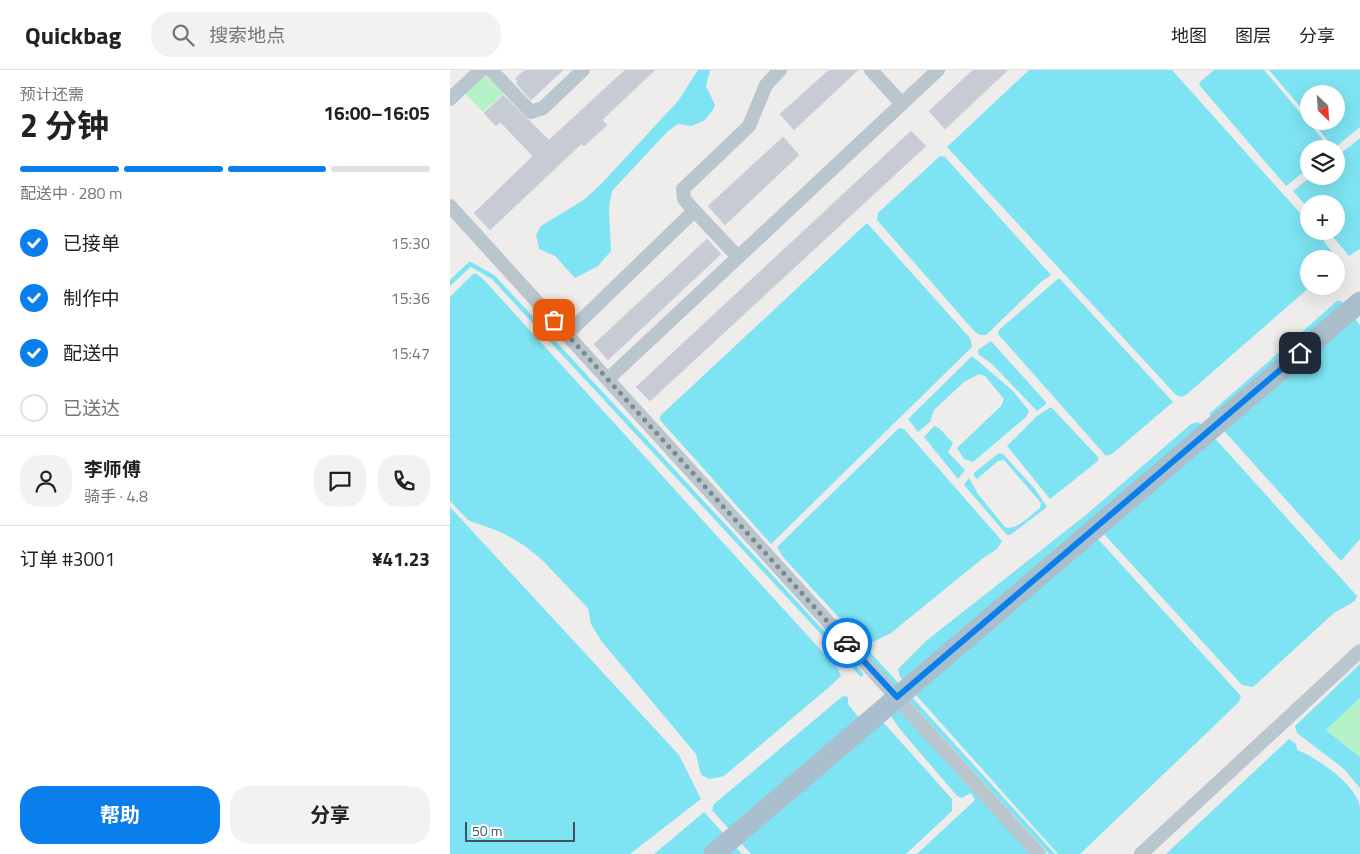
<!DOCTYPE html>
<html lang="zh">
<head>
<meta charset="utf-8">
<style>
  body { margin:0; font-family:"Titillium Web","Noto Sans SC",sans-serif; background:#f2f2f2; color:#222; height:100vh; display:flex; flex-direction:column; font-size:19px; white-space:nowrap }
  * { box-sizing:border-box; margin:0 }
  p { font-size:16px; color:#767676 }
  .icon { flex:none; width:28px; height:28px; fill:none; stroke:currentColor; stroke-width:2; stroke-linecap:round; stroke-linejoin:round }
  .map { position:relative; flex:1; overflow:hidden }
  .panel { display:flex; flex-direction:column; background:#fff; width:450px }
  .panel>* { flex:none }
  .needle { width:32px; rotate:155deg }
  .tools { position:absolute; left:850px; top:15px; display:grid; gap:10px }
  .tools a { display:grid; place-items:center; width:45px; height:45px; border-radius:50%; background:#fff; box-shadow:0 5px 20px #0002; font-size:25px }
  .scale { position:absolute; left:15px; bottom:12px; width:110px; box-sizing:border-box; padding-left:5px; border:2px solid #43525b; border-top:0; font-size:14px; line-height:18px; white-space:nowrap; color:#43525b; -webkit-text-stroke:4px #fff; paint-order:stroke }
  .pin { position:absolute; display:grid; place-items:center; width:42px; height:42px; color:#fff; margin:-21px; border-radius:10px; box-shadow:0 2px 8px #0006 }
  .courier { position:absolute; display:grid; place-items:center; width:50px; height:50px; margin:-25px; border:4px solid #0a7fec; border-radius:50%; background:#fff; color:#222; box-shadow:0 1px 6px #0007 }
  .head em { font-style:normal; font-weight:700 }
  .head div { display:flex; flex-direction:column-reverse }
  .head { display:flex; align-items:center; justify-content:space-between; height:85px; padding:0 20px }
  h1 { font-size:32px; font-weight:700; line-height:38px }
  .bar { display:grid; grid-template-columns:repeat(4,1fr); gap:8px 5px; align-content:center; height:60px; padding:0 20px }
  .bar i { height:6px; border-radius:4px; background:#e0e0e0 }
  .bar .on { background:#0a7fec }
  .bar p { grid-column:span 4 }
  .line { display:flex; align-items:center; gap:12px; padding:0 20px; border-top:1px solid #e0e0e0 }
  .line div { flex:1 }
  .round { display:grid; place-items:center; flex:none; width:52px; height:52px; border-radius:20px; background:#f2f2f2 }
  ol { padding:0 20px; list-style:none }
  li { display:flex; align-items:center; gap:15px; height:55px }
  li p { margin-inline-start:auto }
  li .icon { padding:5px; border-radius:50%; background:#0a7fec; color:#fff; stroke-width:4 }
  li:last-child { color:#767676 }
  li i { width:28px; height:28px; border:2px solid #e0e0e0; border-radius:50% }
  .cta { display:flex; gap:10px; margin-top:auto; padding:10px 20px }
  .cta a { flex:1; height:58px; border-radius:20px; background:#0a7fec; color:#fff; font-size:20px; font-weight:700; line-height:58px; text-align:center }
  .cta a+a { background:#f2f2f2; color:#222 }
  header { display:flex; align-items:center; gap:30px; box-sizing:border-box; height:70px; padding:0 25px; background:#fff; border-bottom:1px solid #e0e0e0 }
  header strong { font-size:24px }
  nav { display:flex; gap:28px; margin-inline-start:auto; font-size:18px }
  .search { width:350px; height:45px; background:#f2f2f2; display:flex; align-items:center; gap:12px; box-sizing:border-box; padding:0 18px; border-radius:20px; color:#767676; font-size:19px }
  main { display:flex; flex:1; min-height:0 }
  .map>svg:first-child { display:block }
  .green { fill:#b5f2c8 }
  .water { fill:#7ee4f3 }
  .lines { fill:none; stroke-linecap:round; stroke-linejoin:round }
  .stream { stroke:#7ee4f3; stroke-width:4.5 }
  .building { fill:#c7cbd3; stroke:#cfd3d9 }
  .street { stroke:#b9c6cd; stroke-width:14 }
  .primary { stroke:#a9bfce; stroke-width:21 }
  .done { stroke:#7f888e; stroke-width:5; stroke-dasharray:0 9 }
  .route { stroke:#0a7fec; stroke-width:6 }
</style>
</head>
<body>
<header>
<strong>Quickbag</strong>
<div class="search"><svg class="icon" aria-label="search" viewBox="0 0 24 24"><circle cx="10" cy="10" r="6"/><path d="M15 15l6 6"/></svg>搜索地点</div>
<nav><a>地图</a><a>图层</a><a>分享</a></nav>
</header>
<main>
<section class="panel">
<div class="head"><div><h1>2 分钟</h1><p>预计还需</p></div><em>16:00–16:05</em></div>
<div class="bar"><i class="on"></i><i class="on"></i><i class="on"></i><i></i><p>配送中 · 280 m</p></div>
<ol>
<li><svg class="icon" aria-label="check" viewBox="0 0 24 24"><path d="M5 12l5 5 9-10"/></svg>已接单<p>15:30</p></li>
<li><svg class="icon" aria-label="check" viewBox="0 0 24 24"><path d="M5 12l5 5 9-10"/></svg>制作中<p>15:36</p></li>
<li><svg class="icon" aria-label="check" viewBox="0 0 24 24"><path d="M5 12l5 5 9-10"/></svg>配送中<p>15:47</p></li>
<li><i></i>已送达</li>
</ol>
<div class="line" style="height:90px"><a class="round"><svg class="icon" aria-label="person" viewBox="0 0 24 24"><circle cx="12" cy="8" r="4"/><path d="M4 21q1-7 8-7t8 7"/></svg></a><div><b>李师傅</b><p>骑手 · 4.8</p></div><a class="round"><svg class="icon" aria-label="chat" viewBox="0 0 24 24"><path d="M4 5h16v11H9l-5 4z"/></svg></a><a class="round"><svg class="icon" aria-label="phone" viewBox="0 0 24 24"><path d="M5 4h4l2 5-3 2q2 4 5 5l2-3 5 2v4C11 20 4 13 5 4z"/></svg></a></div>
<div class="line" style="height:65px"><div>订单 #3001</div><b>¥41.23</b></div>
<div class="cta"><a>帮助</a><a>分享</a></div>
</section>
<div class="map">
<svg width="910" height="784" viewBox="0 0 910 784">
  <rect width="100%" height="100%" fill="#efecec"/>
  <!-- green -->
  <path class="green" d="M36,6L54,23L33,42L14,22L32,7Z
    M910,628V687L876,660Z"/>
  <!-- water -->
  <path class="water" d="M248,0H260L256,16L265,35L263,40L255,50L242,56L228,54L218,61L162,121L159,138L161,181L148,196L125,208L105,186L89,179L86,165L91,156L135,129L153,112L228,31Z
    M579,0H722L859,153V161H866L887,188L886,190L859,189V216H861L736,325L731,327L726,325L497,77Z
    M764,0H814L876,73L878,79H859V98L836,116L751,17L749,13Z
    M819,0H910V57L888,75L882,76L862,51H886V24H859V47Z
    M910,68V179L899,186L878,161H886V134H859V139L843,121L862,106H886V87Z
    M490,86L495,87L601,205L591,212L536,265H530L524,261L427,150L428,143Z
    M417,153L520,268L522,277L321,474L210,350V346Z
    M23,204H27L35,211L388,599L391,606L378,618L274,706L260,709L251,705L246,684L152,572L141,554L138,538L92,490L75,476L53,463L18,450L0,431V227Z
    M609,208L723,332L662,384L656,386L548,264L549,260Z
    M887,231H891L910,255V469L891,491L759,344Z
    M541,271L595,331L596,334L587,341L542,294L528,284V280Z
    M522,286L563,321L579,341L576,347L523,392L514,389L507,378L551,336L554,329L535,306L529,304L514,312L484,340L480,352L468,362L458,349Z
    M601,337L648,387V391L600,429L557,376L587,346Z
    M747,352L753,355L907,526L905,531L884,543L803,617L792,615L642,451L638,458L791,626L789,632L630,784H608L450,607L448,599L476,571L637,444L741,354Z
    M484,356L489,358L503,373L498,382L515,400L508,409L474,367Z
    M449,358L454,359L552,471L547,479L532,489L441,563L419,574L407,567L333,487L327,477Z
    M549,383L553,384L585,419L597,437L560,465H557L514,415L519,408L528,424L555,457C566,461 581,445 590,438L591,433L554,390L548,391L527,409L524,406V403Z
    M0,437L229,685L251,729L180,784H0Z
    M910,594V628L876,660L910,687V718L894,699L847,663L845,656Z
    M393,626L398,627V634L413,653L433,652L502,729V741L456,784H301L262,740L264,734Z
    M443,630L582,784H467L525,730L521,723L512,728L507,726L449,658L439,643Z
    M839,669L846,674L847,680C866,687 907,715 910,737C910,752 910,769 910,784H716Z
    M254,742L292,784H204Z"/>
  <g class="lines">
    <!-- stream -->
    <path class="stream" d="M0,213L20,194L43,207L411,604
      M415,580L450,618
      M457,625L602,784"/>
  </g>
  <!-- building -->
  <path class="building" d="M75,0H113L81,30L66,13L68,11L65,9Z
    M175,0H205L152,50L157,55L134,76L131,74L40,160L24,143L83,86L50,52L46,56L34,43L53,25L99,70Z
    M379,0H408L344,60L330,44Z
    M523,0H558L495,59L479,41Z
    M461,61L476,76L200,331L186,317Z
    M333,67L349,85L275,155L258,136Z
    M257,169L271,184L158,290L144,274Z"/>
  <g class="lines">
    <!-- street -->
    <path class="street" d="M41,0L81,42L93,38L133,0
      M421,0L452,34
      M0,29L31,0
      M0,136L589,784
      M288,187L240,136L234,129L233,119L299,56L316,15L330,0
      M117,264L244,141
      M158,309L488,0
      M691,784L910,581"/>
    <!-- primary -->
    <path class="primary" d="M264,784L910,232"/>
  </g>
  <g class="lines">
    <!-- done -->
    <path class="done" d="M104,250L397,573"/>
    <!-- route -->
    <path class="route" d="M397,573L447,627L850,283"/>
  </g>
</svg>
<div class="tools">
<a><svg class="needle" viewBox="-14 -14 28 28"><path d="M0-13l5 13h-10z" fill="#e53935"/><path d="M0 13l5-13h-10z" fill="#767676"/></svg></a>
<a><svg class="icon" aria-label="layers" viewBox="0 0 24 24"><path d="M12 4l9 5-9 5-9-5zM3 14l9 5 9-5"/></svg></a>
<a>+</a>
<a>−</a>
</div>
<div class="scale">50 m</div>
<div class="pin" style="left:104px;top:250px;background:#ea580c"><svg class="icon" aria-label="bag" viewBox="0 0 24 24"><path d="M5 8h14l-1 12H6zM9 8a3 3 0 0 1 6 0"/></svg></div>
<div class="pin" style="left:850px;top:283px;background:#1f2937"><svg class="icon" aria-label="home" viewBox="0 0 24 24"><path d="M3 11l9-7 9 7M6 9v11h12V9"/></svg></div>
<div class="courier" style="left:397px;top:573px"><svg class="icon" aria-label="car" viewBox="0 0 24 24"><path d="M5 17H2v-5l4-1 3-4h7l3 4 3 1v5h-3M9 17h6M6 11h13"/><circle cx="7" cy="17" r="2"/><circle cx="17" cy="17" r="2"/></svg></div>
</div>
</main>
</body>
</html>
